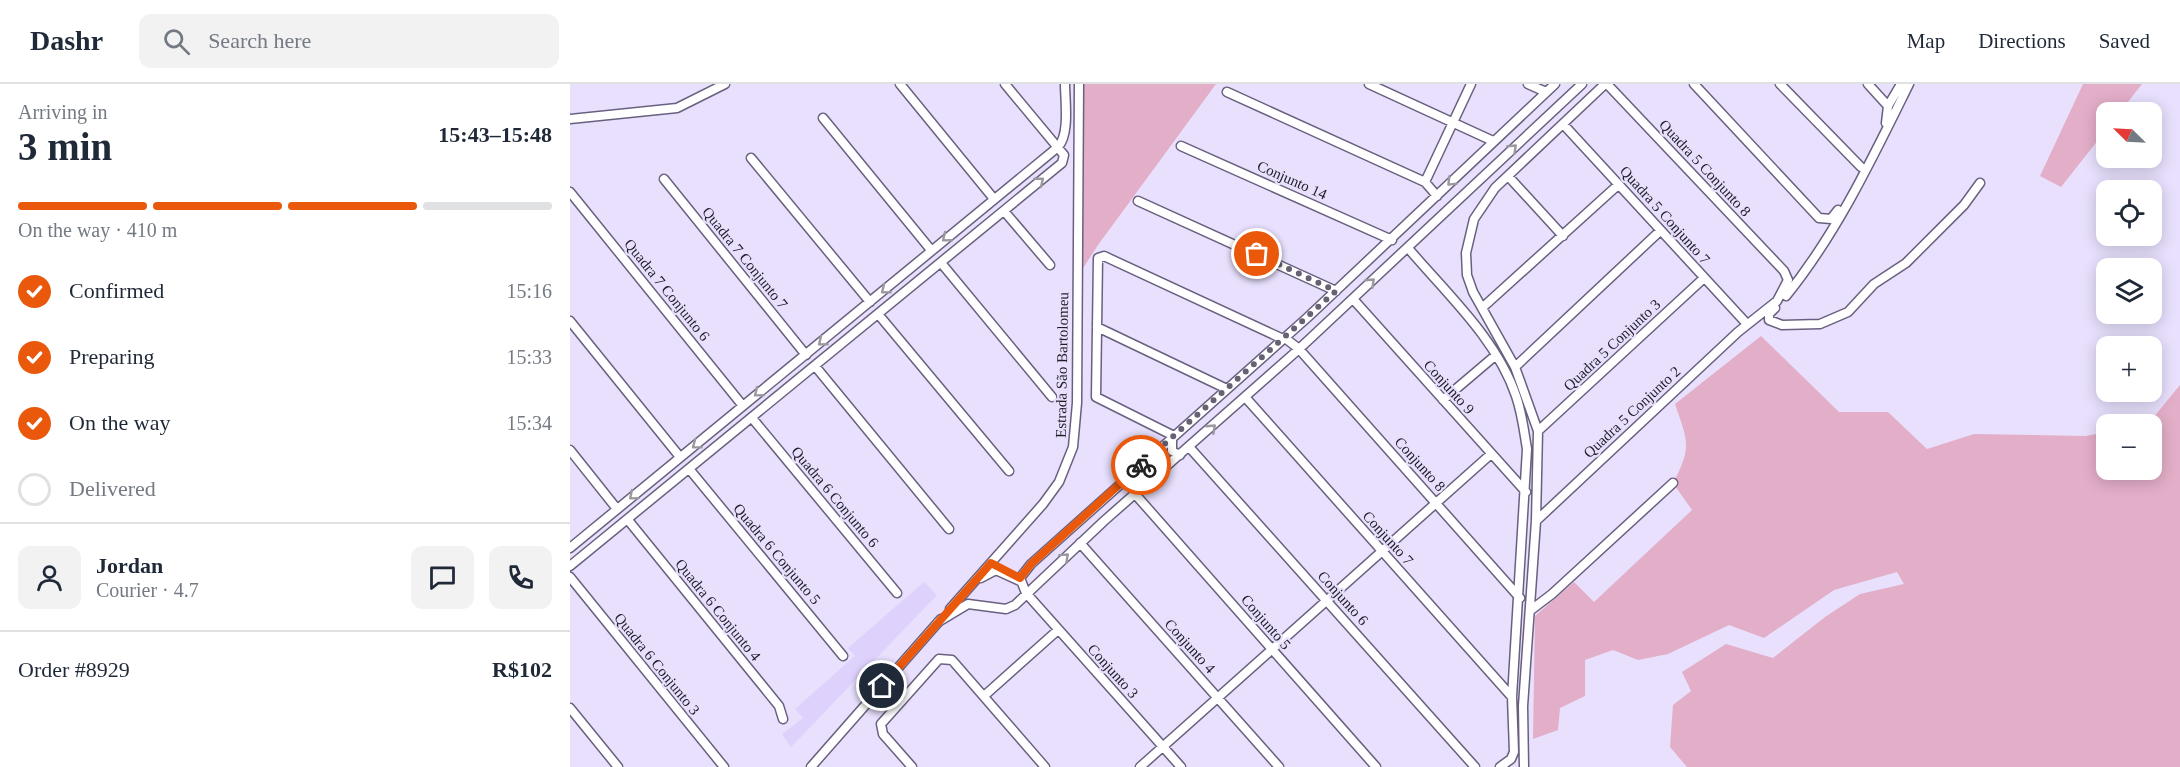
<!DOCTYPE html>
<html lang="en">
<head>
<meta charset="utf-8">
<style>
  body { margin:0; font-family:"Times New Roman",serif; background:#f2f2f3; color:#1f2937; height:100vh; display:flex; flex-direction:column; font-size:22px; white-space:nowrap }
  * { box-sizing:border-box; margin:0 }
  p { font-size:20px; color:#747a83 }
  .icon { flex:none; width:33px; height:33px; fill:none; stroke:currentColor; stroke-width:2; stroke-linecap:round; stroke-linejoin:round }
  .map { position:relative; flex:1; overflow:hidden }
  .panel { display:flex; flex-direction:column; background:#fff; width:570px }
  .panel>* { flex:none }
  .needle { width:39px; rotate:294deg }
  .buttons { position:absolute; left:1526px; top:18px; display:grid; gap:12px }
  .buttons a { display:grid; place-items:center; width:66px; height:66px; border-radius:12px; background:#fff; box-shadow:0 3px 15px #0003; font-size:30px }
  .pin { position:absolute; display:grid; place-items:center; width:51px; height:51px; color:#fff; margin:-26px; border:3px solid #fff; border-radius:50%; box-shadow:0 2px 6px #0007 }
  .courier { position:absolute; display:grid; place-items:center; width:60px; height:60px; margin:-30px; border:4px solid #ea580c; border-radius:50%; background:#fff; color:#222; box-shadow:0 2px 8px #0007 }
  .headline em { font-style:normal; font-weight:700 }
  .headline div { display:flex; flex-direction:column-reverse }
  .headline { display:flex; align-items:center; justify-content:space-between; height:102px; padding:0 18px }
  h1 { font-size:39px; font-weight:700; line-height:45px }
  .bar { display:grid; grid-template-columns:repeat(4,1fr); gap:9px 6px; align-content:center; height:72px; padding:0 18px }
  .bar i { height:8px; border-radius:4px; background:#e0e1e3 }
  .bar .on { background:#ea580c }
  .bar p { grid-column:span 4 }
  .line { display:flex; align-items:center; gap:15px; padding:0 18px; border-top:2px solid #e0e1e3 }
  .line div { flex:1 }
  .round { display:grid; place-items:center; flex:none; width:63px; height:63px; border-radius:12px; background:#f2f2f3 }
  ol { padding:0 18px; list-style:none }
  li { display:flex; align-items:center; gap:18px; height:66px }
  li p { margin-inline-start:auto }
  li .icon { padding:6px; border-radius:50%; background:#ea580c; color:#fff; stroke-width:4 }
  li:last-child { color:#747a83 }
  li i { width:33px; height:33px; border:3px solid #e0e1e3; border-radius:50% }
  header { display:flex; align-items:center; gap:36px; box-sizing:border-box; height:84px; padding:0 30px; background:#fff; border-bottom:2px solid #e0e1e3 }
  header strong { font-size:28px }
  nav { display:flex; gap:33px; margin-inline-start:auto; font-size:21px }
  .search { width:420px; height:54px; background:#f2f2f3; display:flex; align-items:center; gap:15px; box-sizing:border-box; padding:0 21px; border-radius:12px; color:#747a83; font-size:22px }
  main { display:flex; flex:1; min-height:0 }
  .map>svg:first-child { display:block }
  .built { fill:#ded2fd }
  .green { fill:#e3aec8 }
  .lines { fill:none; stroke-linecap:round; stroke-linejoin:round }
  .minor-casing { stroke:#69607f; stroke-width:11 }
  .minor { stroke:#fff; stroke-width:8 }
  .oneway { stroke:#9b999f }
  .done { stroke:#666173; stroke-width:6; stroke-dasharray:0 10.8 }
  .route { stroke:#ea580c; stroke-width:8 }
  .labels { text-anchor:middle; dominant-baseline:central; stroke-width:4.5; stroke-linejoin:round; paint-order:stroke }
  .street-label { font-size:15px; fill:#201c29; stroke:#e8e0fd }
</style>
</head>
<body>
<header>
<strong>Dashr</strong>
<div class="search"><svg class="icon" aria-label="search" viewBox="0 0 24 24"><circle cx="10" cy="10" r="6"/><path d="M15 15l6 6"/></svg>Search here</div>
<nav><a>Map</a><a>Directions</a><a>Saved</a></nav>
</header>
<main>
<section class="panel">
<div class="headline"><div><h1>3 min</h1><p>Arriving in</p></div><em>15:43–15:48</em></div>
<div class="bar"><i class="on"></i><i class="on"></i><i class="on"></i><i></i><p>On the way · 410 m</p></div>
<ol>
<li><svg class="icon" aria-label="check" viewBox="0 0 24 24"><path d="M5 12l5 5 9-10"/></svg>Confirmed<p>15:16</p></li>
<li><svg class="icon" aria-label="check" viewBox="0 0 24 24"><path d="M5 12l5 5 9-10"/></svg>Preparing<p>15:33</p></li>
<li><svg class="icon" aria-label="check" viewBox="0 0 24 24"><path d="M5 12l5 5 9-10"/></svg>On the way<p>15:34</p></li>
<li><i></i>Delivered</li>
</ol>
<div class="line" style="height:108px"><a class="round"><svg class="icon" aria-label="person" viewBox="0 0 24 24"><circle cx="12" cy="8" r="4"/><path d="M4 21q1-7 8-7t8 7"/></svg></a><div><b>Jordan</b><p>Courier · 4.7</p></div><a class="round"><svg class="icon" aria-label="chat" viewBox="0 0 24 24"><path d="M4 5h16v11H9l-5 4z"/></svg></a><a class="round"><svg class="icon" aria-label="phone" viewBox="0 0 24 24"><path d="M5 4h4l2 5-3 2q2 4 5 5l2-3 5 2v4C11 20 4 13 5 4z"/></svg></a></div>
<div class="line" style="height:78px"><div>Order #8929</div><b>R$102</b></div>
</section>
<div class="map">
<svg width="1610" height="683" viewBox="0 0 1610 683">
  <rect width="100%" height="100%" fill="#e8e0fd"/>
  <!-- built -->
  <path class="built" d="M354,498L367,511L221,663L212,650L233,634L225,625L285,572L278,564Z"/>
  <!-- green -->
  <path class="green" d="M508,0H646L528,161L506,195Z
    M1513,0H1572L1550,28H1536V46L1491,103L1470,92Z
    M1191,252L1269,328H1318L1357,365L1404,350L1516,352L1536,348V386H1581V340H1574H1578L1610,301V683H1117L1100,663L1103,621L1121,607L1112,588L1156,560L1203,574L1255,533L1290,510L1334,500L1327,488L1264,506L1194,554L1159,541L1098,570L1068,576L1043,566L1015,576V612L990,624L988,646L963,655L965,532L1004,498L1024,518L1122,426L1103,399C1122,363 1118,358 1105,320Z"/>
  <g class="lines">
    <!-- minor casing -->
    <g class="minor-casing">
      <path id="minor" d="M330,0L424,115
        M799,0L923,57
        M958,0L976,8
        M1124,0L1249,134L1261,135L1268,126
        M1210,0L1291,83
        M1298,0L1318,22
        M657,8L855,98L867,112
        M253,34L361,166
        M0,35L107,24L155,0
        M1316,39L1318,22L1331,0
        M993,40L1177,240
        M611,62L822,156
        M181,74L300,218
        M938,92L993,152
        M94,95L236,271
        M855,98L901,0
        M0,108L173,322
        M568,117L766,207
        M434,127L480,181
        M838,164C876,209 927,255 946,312C952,329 954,347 957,365L942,613L944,668L941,675L930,683
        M372,180L482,313
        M1216,212C1267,149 1303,73 1339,0
        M783,215L956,408
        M912,224L1048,101
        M1205,224L1199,230V236L1212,241L1250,240L1278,228L1304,200L1336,179L1394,121L1410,99
        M308,230L439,387
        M0,237L110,373
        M527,243L657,305
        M715,254L729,265L950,514
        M245,282L379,445
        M945,283L1090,147
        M675,313L942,613
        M873,316L926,271
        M182,334L327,509
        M968,347L1134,194
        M604,352L526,313L528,174L534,172L713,255
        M602,354V367L610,371
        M620,364L905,683
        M0,366L47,425
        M575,378L583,382L584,394
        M120,386L273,572
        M565,410L806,683
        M58,436L209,622L213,635
        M966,437L1168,248L1207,217L1218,196L1214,187L1037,0
        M510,459L709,683
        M0,464L488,63C500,50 495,17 495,0
        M0,482L492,79L494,71L435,0
        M0,493L154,683
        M411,494L426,486L450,497
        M380,525L473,420L489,398L503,363L507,319L509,0
        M961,526L982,510L1103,399
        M368,538L398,520L436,525L445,521L534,437L729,265L1012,0
        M414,612L488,546
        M0,624L48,683
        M241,683L371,535
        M342,683L313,650L311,640L369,575L382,576L475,683
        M570,683L921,370
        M611,683L456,509L450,494L461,480L738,233L985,0
        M954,683L953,622L966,437L968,347L945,283L903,208L897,191L896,169L904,135L925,104L1035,0"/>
    </g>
    <!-- minor -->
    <use href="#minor" class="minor"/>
  </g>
  <!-- one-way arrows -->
  <defs><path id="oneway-chevron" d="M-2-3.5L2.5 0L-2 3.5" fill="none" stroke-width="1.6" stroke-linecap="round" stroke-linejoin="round" transform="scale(1.5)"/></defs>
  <g class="oneway">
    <use href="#oneway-chevron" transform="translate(943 64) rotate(-43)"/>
    <use href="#oneway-chevron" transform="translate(470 97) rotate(-39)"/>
    <use href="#oneway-chevron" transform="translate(881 98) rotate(135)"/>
    <use href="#oneway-chevron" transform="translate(376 154) rotate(141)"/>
    <use href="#oneway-chevron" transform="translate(801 198) rotate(-43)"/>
    <use href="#oneway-chevron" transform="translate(315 206) rotate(141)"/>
    <use href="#oneway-chevron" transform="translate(252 258) rotate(141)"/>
    <use href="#oneway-chevron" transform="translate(188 309) rotate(141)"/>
    <use href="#oneway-chevron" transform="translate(642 344) rotate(-43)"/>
    <use href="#oneway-chevron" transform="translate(126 361) rotate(143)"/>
    <use href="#oneway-chevron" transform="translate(63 412) rotate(140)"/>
    <use href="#oneway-chevron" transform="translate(495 473) rotate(-42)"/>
  </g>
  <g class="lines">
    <!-- done -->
    <path class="done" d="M571,381L766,207L687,170"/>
    <!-- route -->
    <path class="route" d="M312,602L421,479L450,494L461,480L571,381"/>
  </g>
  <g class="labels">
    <!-- street labels -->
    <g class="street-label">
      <text transform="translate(1135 84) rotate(47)">Quadra 5 Conjunto 8</text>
      <text transform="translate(722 96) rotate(24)">Conjunto 14</text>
      <text transform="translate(1095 131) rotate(48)">Quadra 5 Conjunto 7</text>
      <text transform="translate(175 174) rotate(51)">Quadra 7 Conjunto 7</text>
      <text transform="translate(97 206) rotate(51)">Quadra 7 Conjunto 6</text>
      <text transform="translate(1042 261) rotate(-43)">Quadra 5 Conjunto 3</text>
      <text transform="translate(492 281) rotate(-89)">Estrada São Bartolomeu</text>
      <text transform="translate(879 303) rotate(48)">Conjunto 9</text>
      <text transform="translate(1062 328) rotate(-43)">Quadra 5 Conjunto 2</text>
      <text transform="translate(850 380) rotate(48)">Conjunto 8</text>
      <text transform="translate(265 413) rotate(50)">Quadra 6 Conjunto 6</text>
      <text transform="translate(818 454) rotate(48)">Conjunto 7</text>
      <text transform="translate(207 470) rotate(50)">Quadra 6 Conjunto 5</text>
      <text transform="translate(773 514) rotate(48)">Conjunto 6</text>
      <text transform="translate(148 526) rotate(51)">Quadra 6 Conjunto 4</text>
      <text transform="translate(696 538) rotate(49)">Conjunto 5</text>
      <text transform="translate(620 562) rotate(48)">Conjunto 4</text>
      <text transform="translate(87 580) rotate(51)">Quadra 6 Conjunto 3</text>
      <text transform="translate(543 587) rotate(48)">Conjunto 3</text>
    </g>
  </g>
</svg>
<div class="buttons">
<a><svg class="needle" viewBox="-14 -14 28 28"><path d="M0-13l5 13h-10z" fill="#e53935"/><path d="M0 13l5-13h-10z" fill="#747a83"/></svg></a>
<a><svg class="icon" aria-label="locate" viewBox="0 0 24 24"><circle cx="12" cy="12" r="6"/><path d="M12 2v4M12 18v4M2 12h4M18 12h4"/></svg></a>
<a><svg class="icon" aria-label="layers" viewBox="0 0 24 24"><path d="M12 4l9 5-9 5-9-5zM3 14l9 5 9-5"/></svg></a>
<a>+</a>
<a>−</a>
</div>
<div class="pin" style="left:687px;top:170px;background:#ea580c"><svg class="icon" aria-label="bag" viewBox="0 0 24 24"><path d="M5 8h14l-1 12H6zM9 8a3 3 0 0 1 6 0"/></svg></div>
<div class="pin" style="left:312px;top:602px;background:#1f2937"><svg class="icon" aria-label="home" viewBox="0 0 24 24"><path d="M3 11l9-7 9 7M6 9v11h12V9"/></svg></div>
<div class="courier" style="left:571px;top:381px"><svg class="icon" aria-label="bike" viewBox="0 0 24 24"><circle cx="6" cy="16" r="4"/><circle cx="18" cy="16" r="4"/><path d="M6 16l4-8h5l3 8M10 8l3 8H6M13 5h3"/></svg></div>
</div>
</main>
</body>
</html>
